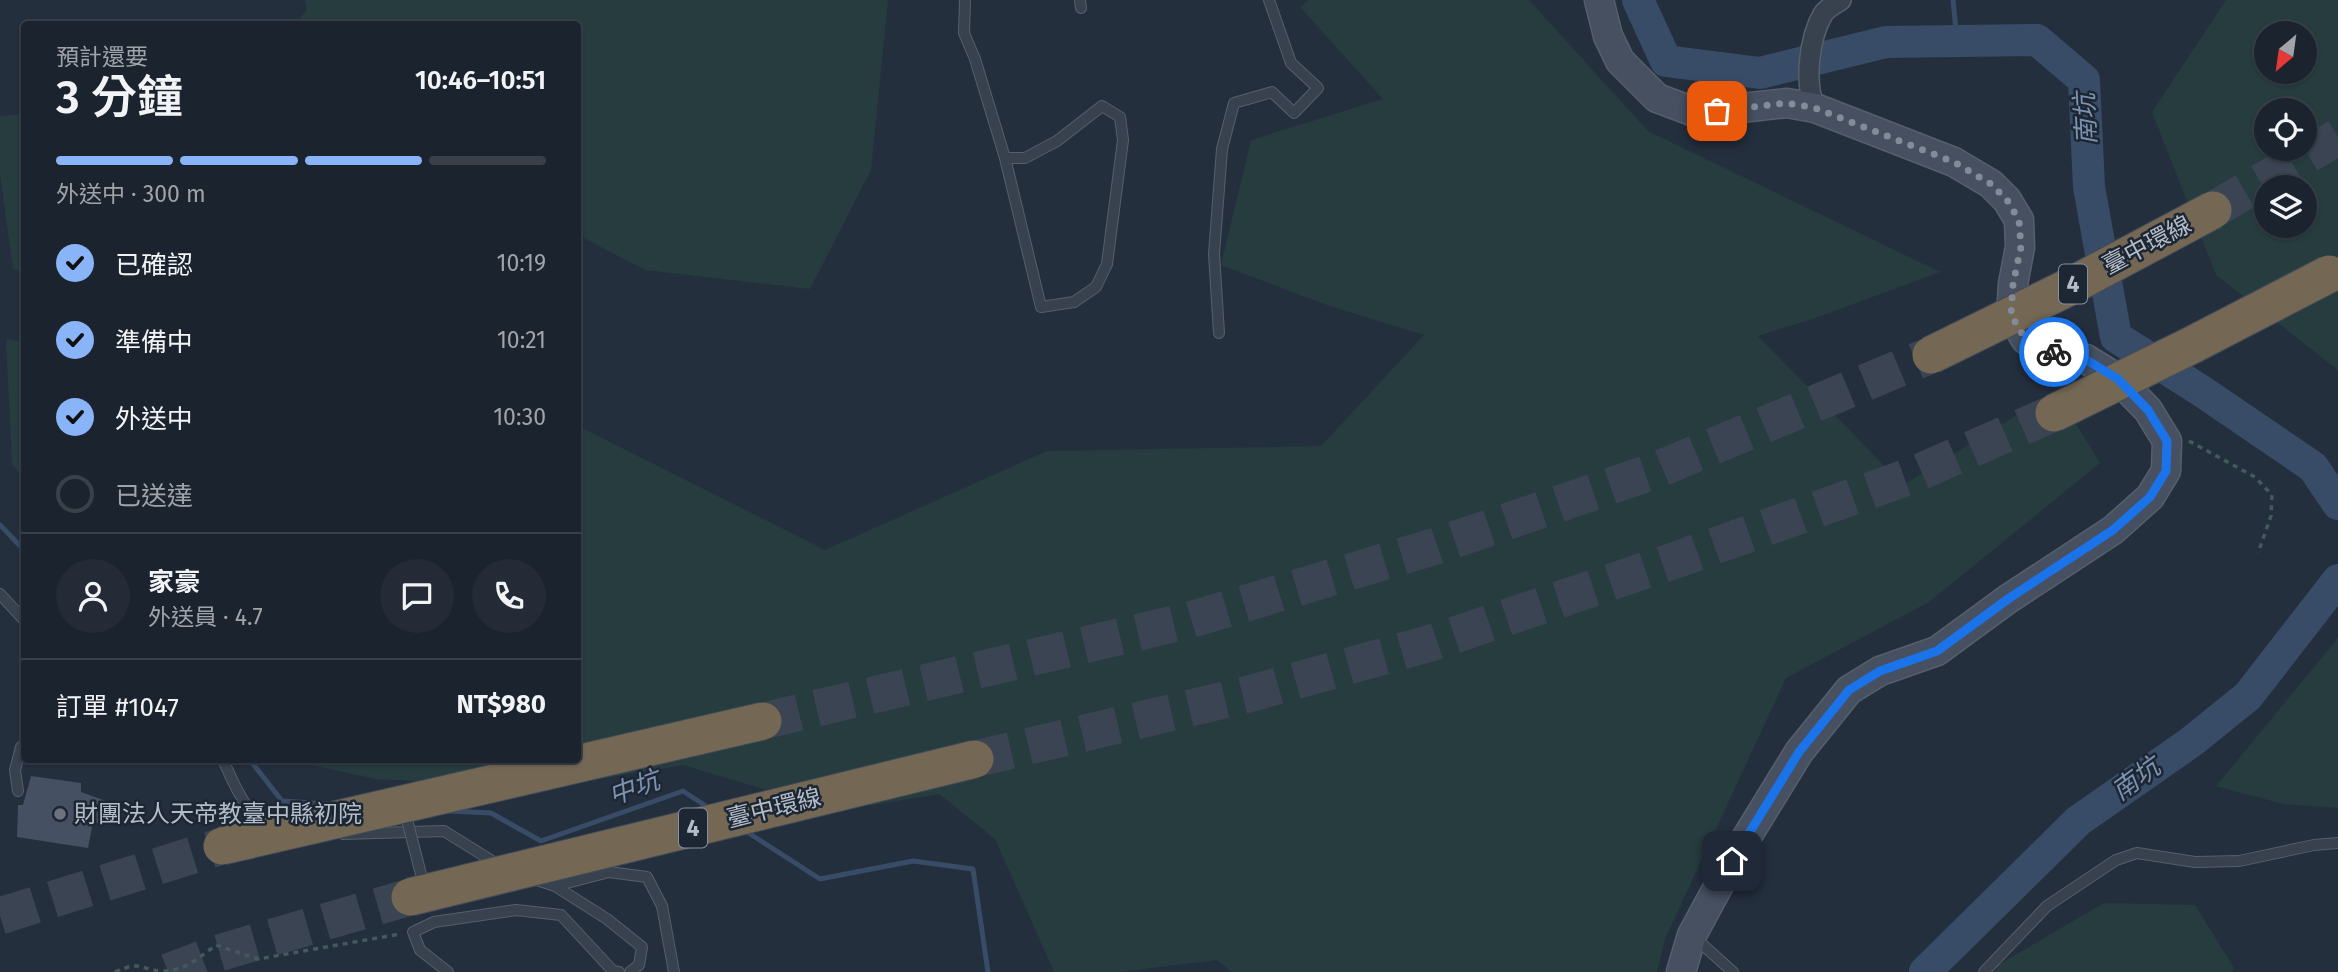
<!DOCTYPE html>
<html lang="zh-TW">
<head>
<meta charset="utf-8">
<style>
  body { margin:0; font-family:"Fira Sans","Noto Sans TC",sans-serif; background:#242b36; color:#f1f3f6; height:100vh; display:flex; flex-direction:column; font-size:26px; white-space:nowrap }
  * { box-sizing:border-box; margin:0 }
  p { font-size:23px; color:#a0a4aa }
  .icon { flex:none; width:38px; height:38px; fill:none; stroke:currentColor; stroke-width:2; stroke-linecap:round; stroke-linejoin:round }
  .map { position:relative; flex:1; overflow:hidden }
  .side { position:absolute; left:21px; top:21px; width:560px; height:742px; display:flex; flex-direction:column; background:#1b232e; border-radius:7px; box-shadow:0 2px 5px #0004,0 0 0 2px #39404a }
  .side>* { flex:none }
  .needle { width:46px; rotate:209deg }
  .controls { position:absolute; left:2254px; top:21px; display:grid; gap:14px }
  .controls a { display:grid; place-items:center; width:63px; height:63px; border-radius:50%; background:#1b232e; box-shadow:0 2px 5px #0004,0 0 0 2px #39404a; font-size:35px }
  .pin { position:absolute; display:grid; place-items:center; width:60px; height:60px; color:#fff; margin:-30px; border-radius:14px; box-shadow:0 4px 10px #0006 }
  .courier { position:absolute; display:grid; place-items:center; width:70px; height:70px; margin:-35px; border:5px solid #1a73e8; border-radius:50%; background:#fff; color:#222; box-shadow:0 2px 9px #0007 }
  .overview em { font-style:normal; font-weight:600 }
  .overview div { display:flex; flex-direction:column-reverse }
  .overview { display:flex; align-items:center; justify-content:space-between; height:119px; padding:0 35px }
  h1 { font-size:46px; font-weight:600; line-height:52px }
  .bar { display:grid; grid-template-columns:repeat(4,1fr); gap:10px 7px; align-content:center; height:84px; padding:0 35px }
  .bar i { height:9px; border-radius:5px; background:#39404a }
  .bar .current { background:#8ab4f8 }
  .bar p { grid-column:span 4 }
  .line { display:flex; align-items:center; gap:18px; padding:0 35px; border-top:2px solid #39404a }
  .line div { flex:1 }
  .round { display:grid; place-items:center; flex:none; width:74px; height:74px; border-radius:37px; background:#242b36 }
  ol { padding:0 35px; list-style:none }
  li { display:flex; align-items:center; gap:21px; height:77px }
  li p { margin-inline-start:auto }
  li .icon { padding:7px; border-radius:50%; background:#8ab4f8; color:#111; stroke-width:4 }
  li:last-child { color:#a0a4aa }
  li i { width:38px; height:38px; border:4px solid #39404a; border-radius:50% }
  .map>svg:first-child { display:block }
  .green { fill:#263c3f; fill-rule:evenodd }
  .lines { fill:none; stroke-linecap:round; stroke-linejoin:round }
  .stream { stroke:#394c67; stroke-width:5 }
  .river { stroke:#394c67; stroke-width:32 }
  .building { fill:#455162 }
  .highway-tunnel { stroke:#3a4453; stroke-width:37; stroke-dasharray:37 18; stroke-linecap:butt }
  .lane-casing { stroke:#565f6c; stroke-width:12 }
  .street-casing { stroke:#565f6c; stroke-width:22 }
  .secondary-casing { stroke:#565f6c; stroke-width:31 }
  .path { stroke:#44595c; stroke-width:3.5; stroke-dasharray:5 5; stroke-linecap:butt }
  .lane { stroke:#38414e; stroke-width:10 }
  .street { stroke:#38414e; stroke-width:19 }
  .secondary { stroke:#465061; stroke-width:28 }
  .lane-bridge-casing { stroke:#565f6c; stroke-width:12; stroke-linecap:butt }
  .highway-bridge-casing { stroke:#434c59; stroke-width:39; stroke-linecap:butt }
  .lane-bridge { stroke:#38414e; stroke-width:10 }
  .highway-bridge { stroke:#746855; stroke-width:37 }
  .done { stroke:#828b98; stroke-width:7; stroke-dasharray:0 12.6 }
  .route { stroke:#1a73e8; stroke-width:9 }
  .worship-dot { fill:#6b7280; stroke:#1d2633; stroke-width:2.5 }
  .labels { text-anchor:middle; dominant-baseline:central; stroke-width:5; stroke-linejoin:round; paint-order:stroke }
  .shield { fill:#1d2633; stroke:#878f9c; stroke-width:2 }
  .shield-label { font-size:23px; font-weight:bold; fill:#b4bcc9 }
  .street-label { font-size:24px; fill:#b4bcc9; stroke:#1d2633 }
  .poi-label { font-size:24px; fill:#b4bcc9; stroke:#1d2633; text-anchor:start }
  .water-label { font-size:26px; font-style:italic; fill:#7c92b1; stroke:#1d2633 }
</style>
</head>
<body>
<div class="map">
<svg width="2338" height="972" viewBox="0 0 2338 972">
  <rect width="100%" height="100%" fill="#242f3e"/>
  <!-- green -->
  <path class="green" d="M305,0H888L871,170L810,289L645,270L578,235V24H296L307,9Z
    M1309,0H1529L1648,131L1940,272L1821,316L1758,336L1903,485L2056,391L2100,463L1929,602L1786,678L1665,939L1657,972H1232L1217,960L1120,972H1054L995,839L939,794L837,811L683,765L545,788L376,779L287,760H578V426L825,550L1047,451L1321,446L1424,335L1327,305L1221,265L1251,140L1383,99L1300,7Z
    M2226,0H2338V370L2216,275L2152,112ZM2266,33H2305V72H2266ZM2266,110H2305V149H2266ZM2266,187H2305V226H2266Z
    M24,114V271L13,269L0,174V116Z
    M6,339L24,342V479L12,464Z
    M2338,638V808L2283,804L2216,786Z
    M2104,903L2195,905L2234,968L2232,972H1995L1998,965Z"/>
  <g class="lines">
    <!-- stream -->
    <path class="stream" d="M1953,0L1957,41
      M0,525L24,550
      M250,760L282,801L328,804
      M449,811L491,813L541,841L683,791L712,810
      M744,830L820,879L913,861L973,869L988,972"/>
    <!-- river -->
    <path class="river" d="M1638,0L1666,61L1760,73L1886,42L2037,40L2084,80L2089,187L2116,337L2200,390L2313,467L2338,504
      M1925,972L2078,821L2191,742L2248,696L2338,580"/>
  </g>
  <!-- building -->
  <path class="building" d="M31,776L81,783V792L106,801L101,824L93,822L88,848L17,837L18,805H23Z"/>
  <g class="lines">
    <!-- highway-tunnel -->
    <path class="highway-tunnel" d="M2213,210L2338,137
      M763,721L1190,620L1436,546L1654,471L1931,355
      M975,759L1245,695L1431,643L1673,561L1913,475L2054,413
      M0,916L222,846
      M168,972L215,954L410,897"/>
    <!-- lane casing -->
    <g class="lane-casing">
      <path id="lane" d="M965,0L964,33L975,59L1005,158L1041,307L1074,302L1096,287L1107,264L1123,140L1120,117L1102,106L1057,141L1025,158H1005
        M1080,0L1081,8
        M1219,333L1214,254L1222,149L1234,103L1272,92L1294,113L1318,88L1291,63L1269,0
        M0,594L24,620
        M223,760C232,779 246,816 267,823
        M18,791L15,770L21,747L24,745
        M343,834L444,831L497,864
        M534,879L555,886L609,872L647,877L662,906L674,972
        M555,886L607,919L642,947L639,965L630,972
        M1694,937L1733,972
        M448,972L420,950L413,932L434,922L516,910L561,915L613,971L619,972
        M1984,972L2047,906L2116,860L2137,853L2195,862L2239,861L2314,845L2338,843"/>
    </g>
    <!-- street casing -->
    <g class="street-casing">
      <path id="street" d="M1815,108C1804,83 1809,38 1823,14C1827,8 1835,4 1841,0"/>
    </g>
    <!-- secondary casing -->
    <g class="secondary-casing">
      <path id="secondary" d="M1599,0L1608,36L1620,61L1657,98L1697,113L1787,103L1815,108L1954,162L1991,184L2007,200L2019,220L2020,247L2013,284L2011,315L2026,340L2045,350L2086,359L2118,379L2148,410L2167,441L2166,471L2150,497L2113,530L2008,599L1937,651L1880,671L1849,690L1799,752L1732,861L1692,935L1681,972"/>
    </g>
    <!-- path -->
    <path class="path" d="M2189,441L2255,477L2272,495L2271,516L2258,553
      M115,972C143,960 137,969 162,971C183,972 200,957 216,945L258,959L400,934"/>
    <!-- lane -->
    <use href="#lane" class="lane"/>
    <!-- street -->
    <use href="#street" class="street"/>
    <!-- secondary -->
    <use href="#secondary" class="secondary"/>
    <!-- lane-bridge casing -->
    <g class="lane-bridge-casing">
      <path id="lane-bridge" d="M405,812L424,886"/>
    </g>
    <!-- highway-bridge casing -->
    <g class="highway-bridge-casing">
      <path id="highway-bridge" d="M1931,355L2065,289L2213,210
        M2054,413L2192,345L2329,274
        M222,846L763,721
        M410,897L975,759"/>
    </g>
    <!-- lane-bridge -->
    <use href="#lane-bridge" class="lane-bridge"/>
    <!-- highway-bridge -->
    <use href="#highway-bridge" class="highway-bridge"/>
  </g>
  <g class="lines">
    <!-- done -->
    <path class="done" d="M1717,111L1787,103L1815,108L1954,162L1991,184L2007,200L2019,220L2021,247L2013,284L2011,315L2026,340L2046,351L2054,352"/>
    <!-- route -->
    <path class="route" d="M1732,861L1799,752L1849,690L1880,671L1937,651L2008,599L2113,530L2150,497L2166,471L2167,441L2148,410L2118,379L2085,359L2054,352"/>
  </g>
  <!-- markers -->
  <circle class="worship-dot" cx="60" cy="814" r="7"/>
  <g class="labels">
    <!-- shield labels -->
    <g class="shield">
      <rect x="2059" y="264.5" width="28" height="39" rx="5"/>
      <rect x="679" y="808.5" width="28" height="39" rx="5"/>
    </g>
    <g class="shield-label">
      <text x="2073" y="284">4</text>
      <text x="693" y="828">4</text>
    </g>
    <!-- street labels -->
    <g class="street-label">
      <text transform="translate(2147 245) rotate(-28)">臺中環線</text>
      <text transform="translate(774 808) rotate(-14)">臺中環線</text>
    </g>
    <!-- poi labels -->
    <g class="poi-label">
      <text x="74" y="814">財團法人天帝教臺中縣初院</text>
    </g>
    <!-- water labels -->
    <g class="water-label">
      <text transform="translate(2086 119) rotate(-93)">南坑</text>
      <text transform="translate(2136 779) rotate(-36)">南坑</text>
      <text transform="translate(634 788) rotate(-20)">中坑</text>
    </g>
  </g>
</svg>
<div class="controls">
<a><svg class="needle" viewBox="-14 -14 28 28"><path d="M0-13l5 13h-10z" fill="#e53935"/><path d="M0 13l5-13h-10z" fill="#a0a4aa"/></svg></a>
<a><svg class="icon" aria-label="locate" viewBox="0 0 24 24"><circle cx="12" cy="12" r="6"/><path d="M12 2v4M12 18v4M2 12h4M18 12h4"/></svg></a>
<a><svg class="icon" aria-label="layers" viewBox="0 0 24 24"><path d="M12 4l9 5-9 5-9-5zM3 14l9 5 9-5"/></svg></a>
</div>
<div class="pin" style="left:1717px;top:111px;background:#ea580c"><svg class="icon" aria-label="bag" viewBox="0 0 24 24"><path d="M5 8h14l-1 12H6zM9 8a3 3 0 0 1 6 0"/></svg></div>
<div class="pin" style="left:1732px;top:861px;background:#1f2937"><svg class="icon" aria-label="home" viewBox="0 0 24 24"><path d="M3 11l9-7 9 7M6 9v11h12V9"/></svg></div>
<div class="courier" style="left:2054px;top:352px"><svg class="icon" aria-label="bike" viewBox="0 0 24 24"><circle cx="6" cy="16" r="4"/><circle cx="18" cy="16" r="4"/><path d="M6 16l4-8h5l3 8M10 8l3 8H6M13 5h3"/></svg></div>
<section class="side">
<div class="overview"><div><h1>3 分鐘</h1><p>預計還要</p></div><em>10:46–10:51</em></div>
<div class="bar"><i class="current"></i><i class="current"></i><i class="current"></i><i></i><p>外送中 · 300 m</p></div>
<ol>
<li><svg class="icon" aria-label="check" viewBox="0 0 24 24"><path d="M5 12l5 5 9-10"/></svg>已確認<p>10:19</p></li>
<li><svg class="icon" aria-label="check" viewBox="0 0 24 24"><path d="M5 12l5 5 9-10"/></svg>準備中<p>10:21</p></li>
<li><svg class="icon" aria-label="check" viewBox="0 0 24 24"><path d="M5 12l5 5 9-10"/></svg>外送中<p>10:30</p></li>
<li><i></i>已送達</li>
</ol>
<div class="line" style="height:126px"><a class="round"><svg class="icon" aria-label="person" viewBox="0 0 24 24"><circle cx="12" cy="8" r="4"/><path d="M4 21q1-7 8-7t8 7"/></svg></a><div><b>家豪</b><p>外送員 · 4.7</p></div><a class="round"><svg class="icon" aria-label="chat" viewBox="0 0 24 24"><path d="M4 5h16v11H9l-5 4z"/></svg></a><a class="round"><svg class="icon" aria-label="phone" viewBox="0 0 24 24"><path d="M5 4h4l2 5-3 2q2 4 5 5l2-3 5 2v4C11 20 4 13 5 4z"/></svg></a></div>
<div class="line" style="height:91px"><div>訂單 #1047</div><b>NT$980</b></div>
</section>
</div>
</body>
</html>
